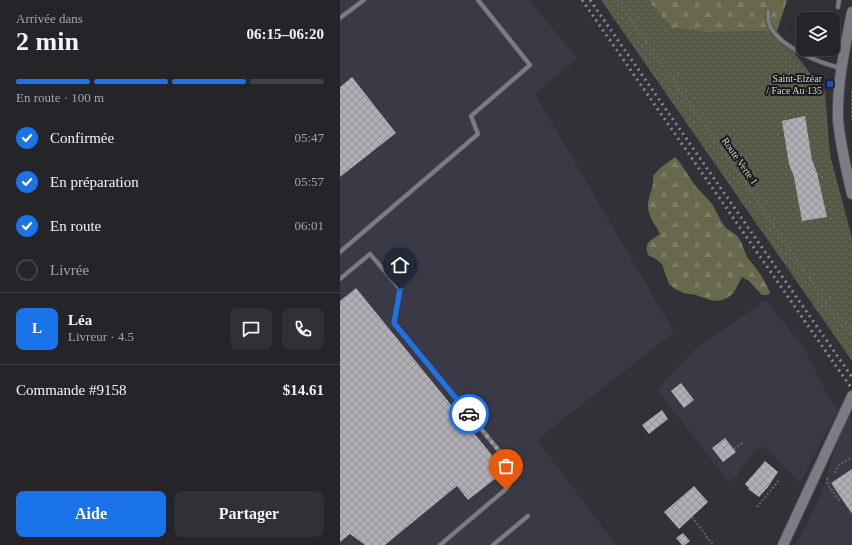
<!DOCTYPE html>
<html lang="fr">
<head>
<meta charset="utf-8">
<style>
  body { margin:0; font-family:Georgia,serif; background:#313135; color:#f1f3f6; height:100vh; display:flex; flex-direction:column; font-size:15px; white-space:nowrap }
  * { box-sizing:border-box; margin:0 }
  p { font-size:13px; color:#a3a5a8 }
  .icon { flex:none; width:22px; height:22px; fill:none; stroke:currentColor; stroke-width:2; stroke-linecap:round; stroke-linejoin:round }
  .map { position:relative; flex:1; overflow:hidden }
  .details { display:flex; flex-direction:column; background:#252529; width:340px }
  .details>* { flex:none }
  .buttons { position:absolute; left:456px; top:12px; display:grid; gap:8px }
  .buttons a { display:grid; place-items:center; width:44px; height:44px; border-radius:8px; background:#252529; box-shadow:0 4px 16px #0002,0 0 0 1px #424246; font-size:20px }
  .pin { position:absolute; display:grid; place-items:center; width:34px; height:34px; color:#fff; margin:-41px -17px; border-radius:50% 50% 50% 0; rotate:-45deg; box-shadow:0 0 4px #0007 }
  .pin .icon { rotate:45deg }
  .courier { position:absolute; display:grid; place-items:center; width:40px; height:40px; margin:-20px; border:3px solid #1a73e8; border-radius:50%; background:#fff; color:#222; box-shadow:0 1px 5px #0007 }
  .head em { font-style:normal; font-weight:700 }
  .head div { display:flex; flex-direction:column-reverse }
  .head { display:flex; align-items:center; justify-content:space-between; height:68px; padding:0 16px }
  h1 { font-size:26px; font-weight:700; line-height:30px }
  .bar { display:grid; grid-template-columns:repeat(4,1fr); gap:6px 4px; align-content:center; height:48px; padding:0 16px }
  .bar i { height:5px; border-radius:3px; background:#424246 }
  .bar .selected { background:#1a73e8 }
  .bar p { grid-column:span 4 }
  .line { display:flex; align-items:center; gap:10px; padding:0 16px; border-top:1px solid #424246 }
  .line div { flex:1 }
  .round { display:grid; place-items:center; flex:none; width:42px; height:42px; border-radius:8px; background:#313135 }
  ol { padding:0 16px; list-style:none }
  li { display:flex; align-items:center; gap:12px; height:44px }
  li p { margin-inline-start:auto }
  li .icon { padding:4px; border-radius:50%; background:#1a73e8; color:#fff; stroke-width:4 }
  li:last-child { color:#a3a5a8 }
  li i { width:22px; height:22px; border:2px solid #424246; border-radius:50% }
  .action { display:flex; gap:8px; margin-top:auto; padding:8px 16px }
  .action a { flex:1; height:46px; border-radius:8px; background:#1a73e8; color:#fff; font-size:16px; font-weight:700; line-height:46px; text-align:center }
  .action a+a { background:#313135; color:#f1f3f6 }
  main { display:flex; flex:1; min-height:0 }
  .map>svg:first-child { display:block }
  .built { fill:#393a45 }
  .grass { fill:url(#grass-dots) }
  .forest { fill:url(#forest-firs) }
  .building { fill:url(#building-cross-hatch) }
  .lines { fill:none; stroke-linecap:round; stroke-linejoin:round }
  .service-casing { stroke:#4e4e53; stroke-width:5.5 }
  .tertiary-casing { stroke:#4e4e53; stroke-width:12 }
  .path { stroke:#65656a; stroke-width:2; stroke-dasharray:2 2; stroke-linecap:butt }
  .service { stroke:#7c7d84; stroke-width:4 }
  .tertiary { stroke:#7c7d84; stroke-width:10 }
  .rail { stroke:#88888d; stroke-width:3; stroke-dasharray:2 4; stroke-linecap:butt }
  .done { stroke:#9c9ca1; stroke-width:4; stroke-dasharray:0 7.2 }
  .route { stroke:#1a73e8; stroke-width:5 }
  .transit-dot { fill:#1a4fb4; stroke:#191a1c; stroke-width:1.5 }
  .labels { text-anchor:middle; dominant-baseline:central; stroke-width:4; stroke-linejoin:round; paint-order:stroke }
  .poi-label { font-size:10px; fill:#d6d6da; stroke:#191a1c; text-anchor:end }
  .street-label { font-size:10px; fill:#d6d6da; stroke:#191a1c }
</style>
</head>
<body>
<main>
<section class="details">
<div class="head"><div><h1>2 min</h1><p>Arrivée dans</p></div><em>06:15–06:20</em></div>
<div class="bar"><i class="selected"></i><i class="selected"></i><i class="selected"></i><i></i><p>En route · 100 m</p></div>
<ol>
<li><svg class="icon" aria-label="check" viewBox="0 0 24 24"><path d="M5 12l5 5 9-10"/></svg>Confirmée<p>05:47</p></li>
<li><svg class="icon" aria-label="check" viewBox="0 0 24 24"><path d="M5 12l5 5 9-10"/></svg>En préparation<p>05:57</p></li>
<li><svg class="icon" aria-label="check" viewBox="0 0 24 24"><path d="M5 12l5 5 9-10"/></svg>En route<p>06:01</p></li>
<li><i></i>Livrée</li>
</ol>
<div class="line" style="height:72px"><b class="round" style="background:#1a73e8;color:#fff">L</b><div><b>Léa</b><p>Livreur · 4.5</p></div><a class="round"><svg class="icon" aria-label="chat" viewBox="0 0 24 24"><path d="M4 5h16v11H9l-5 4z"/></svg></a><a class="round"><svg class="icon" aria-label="phone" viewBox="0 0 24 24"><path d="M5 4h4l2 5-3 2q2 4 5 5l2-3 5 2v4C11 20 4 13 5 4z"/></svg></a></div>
<div class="line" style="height:52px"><div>Commande #9158</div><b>$14.61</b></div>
<div class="action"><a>Aide</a><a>Partager</a></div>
</section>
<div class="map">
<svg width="512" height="545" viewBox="0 0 512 545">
  <defs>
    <pattern id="grass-dots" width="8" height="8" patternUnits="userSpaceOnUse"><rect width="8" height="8" fill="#575845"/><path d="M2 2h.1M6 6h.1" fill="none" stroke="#6e6f5f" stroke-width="1.8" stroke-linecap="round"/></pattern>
    <pattern id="forest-firs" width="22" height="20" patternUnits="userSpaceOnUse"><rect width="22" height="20" fill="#68694c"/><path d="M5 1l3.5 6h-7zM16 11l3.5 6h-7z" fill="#7d7e65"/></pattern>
    <pattern id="building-cross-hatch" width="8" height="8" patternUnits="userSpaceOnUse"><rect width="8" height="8" fill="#b0adb4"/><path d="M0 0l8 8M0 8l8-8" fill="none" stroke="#949297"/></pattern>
  </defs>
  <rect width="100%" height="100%" fill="#313137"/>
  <!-- built -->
  <path class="built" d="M0,0H189L237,58L195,94L334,332L197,440L276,545H0Z
    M426,300L463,347L489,399L499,408L460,483L430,451L420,446L401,468L397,476L389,482L317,390L355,349Z
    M511,397L512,545H456L480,497Z"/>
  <!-- grass -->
  <path class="grass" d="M261,0H308L332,28L366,32L437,31L485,92L490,155L512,238V361Z"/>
  <!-- forest -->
  <path class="forest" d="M308,0H447L437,31L366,32L332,28Z
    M335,157C340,161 349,177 354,184C359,191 367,197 372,204C377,212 380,221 386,228C391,232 397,234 400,240C403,245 404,251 407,257C416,268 425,279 430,293L428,295H422L409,281L402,277L393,294L385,299L378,301L370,300L356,295L344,293L335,289L329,284L322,264L316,259L308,255C304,242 310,241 320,234C316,225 309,218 308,208C307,197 315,186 313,176L319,169Z"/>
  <!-- building -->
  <path class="building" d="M12,77L56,133L0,177V87Z
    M465,116L472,160L477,173L487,217L462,221L454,177L449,164L442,121Z
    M16,288L165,471L128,500L117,486L45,545H25L10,534L0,542V301Z
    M341,383L354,400L344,408L331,391Z
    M322,410L328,419L309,434L302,425Z
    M385,438L396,452L383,462L372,448Z
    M425,461L438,472L428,487L419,497L408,489L409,488L405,484Z
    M512,469V514L491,483Z
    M354,486L368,502L339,529L324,512Z
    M343,533L350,541L345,545H342L336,538Z"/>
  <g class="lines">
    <!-- service casing -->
    <g class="service-casing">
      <path id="service" d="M498,7L499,0
        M428,11C428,16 428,21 430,26C440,47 479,63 501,68
        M0,18L24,0
        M0,252L138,134L131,116L190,65L138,0
        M0,279L30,254L60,289L54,323L165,458C173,468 174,479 166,489L100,545
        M153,545L188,516"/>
    </g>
    <!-- tertiary casing -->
    <g class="tertiary-casing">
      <path id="tertiary" d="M512,12C505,47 497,82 498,119C500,144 506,169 512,194
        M443,545L512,396"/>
    </g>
    <!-- path -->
    <path class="path" d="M277,0L414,196L492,312L512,329
      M512,91V120
      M394,449L402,443
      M495,473L499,465L512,457
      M487,478L488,485L499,500L501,499
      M417,507L440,479
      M352,517L373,545"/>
    <!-- service -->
    <use href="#service" class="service"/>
    <!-- tertiary -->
    <use href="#tertiary" class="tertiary"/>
    <!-- rail -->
    <path class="rail" d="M242,0L512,389
      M250,0L512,377"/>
  </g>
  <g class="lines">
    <!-- done -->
    <path class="done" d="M129,414L169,463C173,473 172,481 166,490"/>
    <!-- route -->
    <path class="route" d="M60,289L54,323L129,414"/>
  </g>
  <!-- markers -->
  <rect class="transit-dot" x="486" y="80" width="8" height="8" rx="2"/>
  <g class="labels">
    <!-- poi labels -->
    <g class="poi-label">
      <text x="482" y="78">Saint-Elzéar<tspan x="482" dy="12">/ Face Au 135</tspan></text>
    </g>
    <!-- street labels -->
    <g class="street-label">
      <text transform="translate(400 161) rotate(55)">Route Verte 1</text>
    </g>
  </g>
</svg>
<div class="buttons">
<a><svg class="icon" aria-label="layers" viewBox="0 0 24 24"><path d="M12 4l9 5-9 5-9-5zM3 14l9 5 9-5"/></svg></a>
</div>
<div class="pin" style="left:166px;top:490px;background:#ea580c"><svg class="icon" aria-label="bag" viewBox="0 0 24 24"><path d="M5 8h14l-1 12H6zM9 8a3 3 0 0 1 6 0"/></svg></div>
<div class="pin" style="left:60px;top:289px;background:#1f2937"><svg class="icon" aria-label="home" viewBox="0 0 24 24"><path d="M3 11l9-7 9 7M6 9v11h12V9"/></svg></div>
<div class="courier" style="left:129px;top:414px"><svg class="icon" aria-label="car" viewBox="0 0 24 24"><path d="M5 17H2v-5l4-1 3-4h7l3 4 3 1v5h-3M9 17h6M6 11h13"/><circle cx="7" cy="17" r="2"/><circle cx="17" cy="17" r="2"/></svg></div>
</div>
</main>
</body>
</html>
